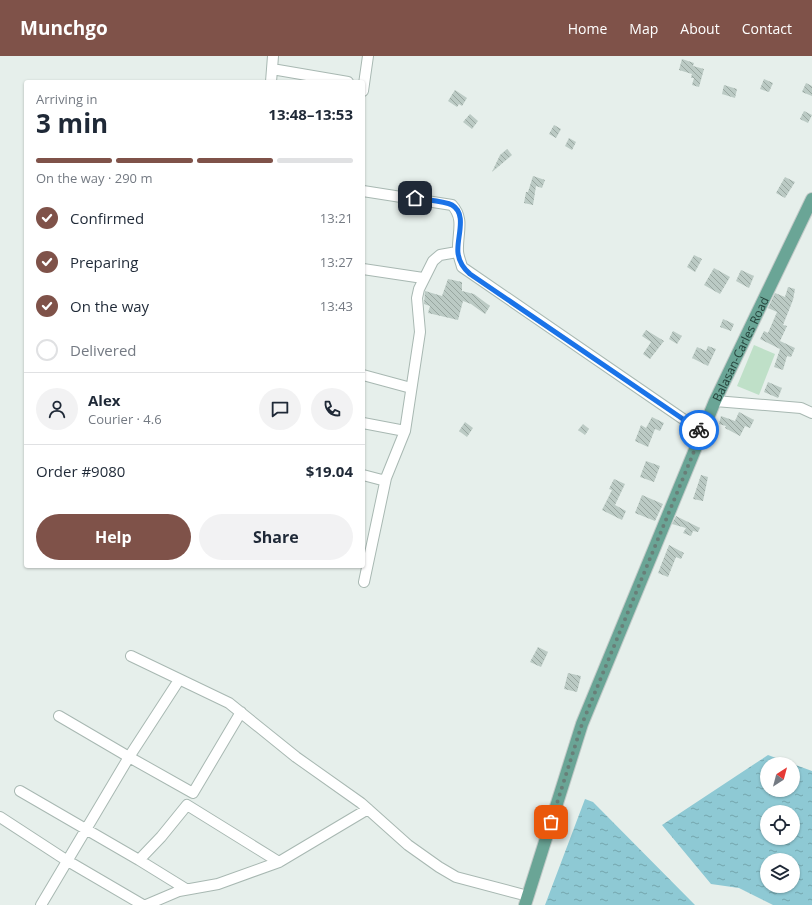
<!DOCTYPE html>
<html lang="en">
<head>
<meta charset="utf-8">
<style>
  body { margin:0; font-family:"Open Sans",sans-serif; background:#f2f2f3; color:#1f2937; height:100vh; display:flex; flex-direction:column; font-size:15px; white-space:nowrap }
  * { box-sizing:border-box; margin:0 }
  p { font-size:13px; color:#747a83 }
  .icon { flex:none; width:22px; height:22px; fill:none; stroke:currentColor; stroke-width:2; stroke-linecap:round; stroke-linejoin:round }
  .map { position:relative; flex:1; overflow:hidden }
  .details { position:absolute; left:24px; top:24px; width:341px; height:488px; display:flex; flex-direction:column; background:#fff; border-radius:4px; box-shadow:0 1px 3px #0004 }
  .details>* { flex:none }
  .needle { width:26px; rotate:36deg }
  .fabs { position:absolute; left:760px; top:701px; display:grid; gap:8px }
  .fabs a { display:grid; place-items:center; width:40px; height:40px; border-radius:50%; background:#fff; box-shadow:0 1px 3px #0004; font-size:20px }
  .pin { position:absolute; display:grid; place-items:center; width:34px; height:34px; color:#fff; margin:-17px; border-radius:8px; box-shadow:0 2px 6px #0006 }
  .courier { position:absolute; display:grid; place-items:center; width:40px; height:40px; margin:-20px; border:3px solid #1a73e8; border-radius:50%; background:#fff; color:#222; box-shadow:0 1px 5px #0007 }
  .headline em { font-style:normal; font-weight:700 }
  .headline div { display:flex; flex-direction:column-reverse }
  .headline { display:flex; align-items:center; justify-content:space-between; height:68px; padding:0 12px }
  h1 { font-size:26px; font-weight:700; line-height:30px }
  .bar { display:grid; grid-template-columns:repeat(4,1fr); gap:6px 4px; align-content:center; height:48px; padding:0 12px }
  .bar i { height:5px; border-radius:3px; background:#e0e1e3 }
  .bar .active { background:#7f5249 }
  .bar p { grid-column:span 4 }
  .line { display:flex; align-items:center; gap:10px; padding:0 12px; border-top:1px solid #e0e1e3 }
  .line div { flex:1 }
  .round { display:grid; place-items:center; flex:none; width:42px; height:42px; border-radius:21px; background:#f2f2f3 }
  ol { padding:0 12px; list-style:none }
  li { display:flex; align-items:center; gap:12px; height:44px }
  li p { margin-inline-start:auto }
  li .icon { padding:4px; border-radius:50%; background:#7f5249; color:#fff; stroke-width:4 }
  li:last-child { color:#747a83 }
  li i { width:22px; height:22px; border:2px solid #e0e1e3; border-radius:50% }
  .button { display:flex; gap:8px; margin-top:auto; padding:8px 12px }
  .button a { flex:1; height:46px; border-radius:24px; background:#7f5249; color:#fff; font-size:16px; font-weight:700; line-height:46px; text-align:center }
  .button a+a { background:#f2f2f3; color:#1f2937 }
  header { display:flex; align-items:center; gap:24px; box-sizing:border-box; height:56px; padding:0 20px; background:#7f5249; color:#fff }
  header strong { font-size:19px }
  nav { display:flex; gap:22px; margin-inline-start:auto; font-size:14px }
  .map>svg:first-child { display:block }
  .garden { fill:#bfe0c8 }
  .water { fill:url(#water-ripples); fill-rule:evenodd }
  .building { fill:url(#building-back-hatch) }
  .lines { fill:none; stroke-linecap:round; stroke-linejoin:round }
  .minor-casing { stroke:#a8b8b2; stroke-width:12 }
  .major-casing { stroke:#c2cac8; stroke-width:14 }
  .minor { stroke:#fff; stroke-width:10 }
  .major { stroke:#6aa596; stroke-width:12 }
  .done { stroke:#687f78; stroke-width:4; stroke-dasharray:0 7.2 }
  .route { stroke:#1a73e8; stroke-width:5 }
  .labels { text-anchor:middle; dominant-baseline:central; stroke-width:4; stroke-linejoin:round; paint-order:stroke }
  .street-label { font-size:12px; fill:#24423a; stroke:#f7fbf9 }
</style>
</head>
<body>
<header>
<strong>Munchgo</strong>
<nav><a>Home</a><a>Map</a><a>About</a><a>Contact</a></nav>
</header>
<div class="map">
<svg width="812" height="849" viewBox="0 0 812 849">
  <defs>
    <pattern id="water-ripples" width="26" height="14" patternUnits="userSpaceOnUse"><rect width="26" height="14" fill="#8ec9d4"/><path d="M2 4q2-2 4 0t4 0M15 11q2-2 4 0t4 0" fill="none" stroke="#74a5ad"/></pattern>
    <pattern id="building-back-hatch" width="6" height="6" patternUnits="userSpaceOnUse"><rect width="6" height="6" fill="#bbcac4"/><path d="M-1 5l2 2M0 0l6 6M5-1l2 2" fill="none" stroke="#98a6a0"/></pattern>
  </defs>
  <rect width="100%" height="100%" fill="#e6efeb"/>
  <!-- garden -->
  <path class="garden" d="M754,289L775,298L759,339L737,330Z"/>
  <!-- water -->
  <path class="water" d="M768,699L792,708H767V734H793V708L812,715V849H773L739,832L711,828L662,769ZM767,756H793V782H767ZM767,804H793V830H767Z
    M585,743L593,746L695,849H545Z"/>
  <!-- building -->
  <path class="building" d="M682,3L694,7L693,10L704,13L699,31L692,29L694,22H691L692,18L679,14Z
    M764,23L773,27L769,36L760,33Z
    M806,27L812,30V40L802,36Z
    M724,29L737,33L735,42L722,38Z
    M455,34L467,42L462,50L459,48L457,51L448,45Z
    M804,55L812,59L808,67L800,63Z
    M470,58L478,65L472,73L463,66Z
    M554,69L561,73L556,82L549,78Z
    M569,82L576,86L572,94L565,90Z
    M507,93L512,99L492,116L500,99Z
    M533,120L545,124L542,132L536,130L533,149L524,147L526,136H528Z
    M785,121L795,126L785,142L776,137Z
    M694,199L702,203L695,216L687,211Z
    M714,212L730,221L720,238L704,229Z
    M741,214L754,220L749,232L736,225Z
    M448,223L462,226V235L474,238L490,250L485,258L471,248L463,245L458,264L428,257L430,250L424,248L425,235L442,240Z
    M788,231L795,233L793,244L783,269L787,270L780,285L795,292L791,301L787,300L783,314L774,311L780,293L760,283L764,275L768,277L777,256L768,252L775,237L785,241Z
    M723,263L734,268L731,275L720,271Z
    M646,274L664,285L650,303L643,298L651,286L642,280Z
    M673,275L682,280L677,288L669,283Z
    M708,290L716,293L708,310L692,302L697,291L706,295Z
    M768,326L782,332L778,342L764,336Z
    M739,356L754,364L750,372L745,370L740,380L725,372L726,370L719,368L721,360L735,365Z
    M652,361L664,367L660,375L655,373L648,391L635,385L641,369L646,372Z
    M465,366L473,372L467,381L459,375Z
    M583,368L589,373L585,379L578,374Z
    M646,405L660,410L654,426L640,421Z
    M701,419L708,421L703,445L693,443Z
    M614,423L625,428L615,449L626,455L622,464L602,454L612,434L609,433Z
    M642,439L663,448L655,465L635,457Z
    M676,460L700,472L698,476L693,475L691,480L683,477L686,472L672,468Z
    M669,489L684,497L681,503L676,501L668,521L658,517Z
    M538,591L548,596L541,611L530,606Z
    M568,617L581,620L577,636L564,633Z"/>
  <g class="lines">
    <!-- minor casing -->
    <g class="minor-casing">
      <path id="minor" d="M272,13L348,26
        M271,26L273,0
        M363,35L368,0
        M363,135L452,149C465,163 457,178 458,195C458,200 461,206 462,211L702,376
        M363,213L423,222
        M363,319L411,332
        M715,345L801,352L812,357
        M363,367L405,375
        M363,419L382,424L386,422L405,375L420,276L417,242L419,233L433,205L440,199L457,196
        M364,526L386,422
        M131,600L229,647L296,701L361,747L408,789L439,811L456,821L528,840
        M59,660L129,701L179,624
        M20,735L139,804
        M0,761L66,804L143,849
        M186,833L139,804L161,781L187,749L279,806
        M41,849L129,701L193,737L241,656
        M146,849L179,835L218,828L279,806L368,753"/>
    </g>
    <!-- major casing -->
    <g class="major-casing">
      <g id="major">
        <path id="s1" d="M525,849L582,668L715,345L812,143"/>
      </g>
    </g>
    <!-- minor -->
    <use href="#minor" class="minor"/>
    <!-- major -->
    <use href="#major" class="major"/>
  </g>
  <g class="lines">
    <!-- done -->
    <path class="done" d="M551,766L582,668L702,376L699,374"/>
    <!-- route -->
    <path class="route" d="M415,142C425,144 445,145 452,149C468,158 456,183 458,197C459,206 463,212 470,218L699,374"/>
  </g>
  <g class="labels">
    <!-- street labels -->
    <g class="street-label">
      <text stroke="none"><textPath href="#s1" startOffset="597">Balasan-Carles Road</textPath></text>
    </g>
  </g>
</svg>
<div class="fabs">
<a><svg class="needle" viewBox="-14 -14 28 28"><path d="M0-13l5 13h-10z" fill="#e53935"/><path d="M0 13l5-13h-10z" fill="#747a83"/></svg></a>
<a><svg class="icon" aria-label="locate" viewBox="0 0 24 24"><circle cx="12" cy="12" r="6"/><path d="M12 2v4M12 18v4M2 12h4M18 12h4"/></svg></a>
<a><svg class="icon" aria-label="layers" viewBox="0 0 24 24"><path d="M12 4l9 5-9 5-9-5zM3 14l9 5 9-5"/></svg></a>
</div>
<div class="pin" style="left:551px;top:766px;background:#ea580c"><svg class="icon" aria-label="bag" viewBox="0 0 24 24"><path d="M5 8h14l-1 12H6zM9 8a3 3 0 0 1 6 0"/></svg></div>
<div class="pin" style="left:415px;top:142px;background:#1f2937"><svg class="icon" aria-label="home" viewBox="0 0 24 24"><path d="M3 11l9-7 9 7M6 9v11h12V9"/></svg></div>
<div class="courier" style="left:699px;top:374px"><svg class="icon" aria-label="bike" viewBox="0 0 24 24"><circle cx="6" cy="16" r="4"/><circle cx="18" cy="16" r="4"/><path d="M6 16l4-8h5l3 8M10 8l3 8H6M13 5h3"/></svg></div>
<section class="details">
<div class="headline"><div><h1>3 min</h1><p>Arriving in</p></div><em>13:48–13:53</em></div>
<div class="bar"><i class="active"></i><i class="active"></i><i class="active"></i><i></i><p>On the way · 290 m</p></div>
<ol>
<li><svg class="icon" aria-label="check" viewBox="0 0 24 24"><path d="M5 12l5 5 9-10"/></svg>Confirmed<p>13:21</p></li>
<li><svg class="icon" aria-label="check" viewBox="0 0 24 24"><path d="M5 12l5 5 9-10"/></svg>Preparing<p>13:27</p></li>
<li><svg class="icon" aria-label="check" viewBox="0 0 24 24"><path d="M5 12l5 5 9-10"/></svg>On the way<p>13:43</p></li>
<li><i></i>Delivered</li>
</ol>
<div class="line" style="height:72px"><a class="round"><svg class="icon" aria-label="person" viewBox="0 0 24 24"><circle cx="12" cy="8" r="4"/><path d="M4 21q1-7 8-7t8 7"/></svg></a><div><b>Alex</b><p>Courier · 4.6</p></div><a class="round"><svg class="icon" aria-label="chat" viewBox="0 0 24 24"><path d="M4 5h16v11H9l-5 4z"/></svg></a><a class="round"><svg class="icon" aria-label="phone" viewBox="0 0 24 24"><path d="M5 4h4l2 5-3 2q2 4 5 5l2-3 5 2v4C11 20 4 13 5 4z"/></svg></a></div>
<div class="line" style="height:52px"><div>Order #9080</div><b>$19.04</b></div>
<div class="button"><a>Help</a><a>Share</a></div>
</section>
</div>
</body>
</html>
